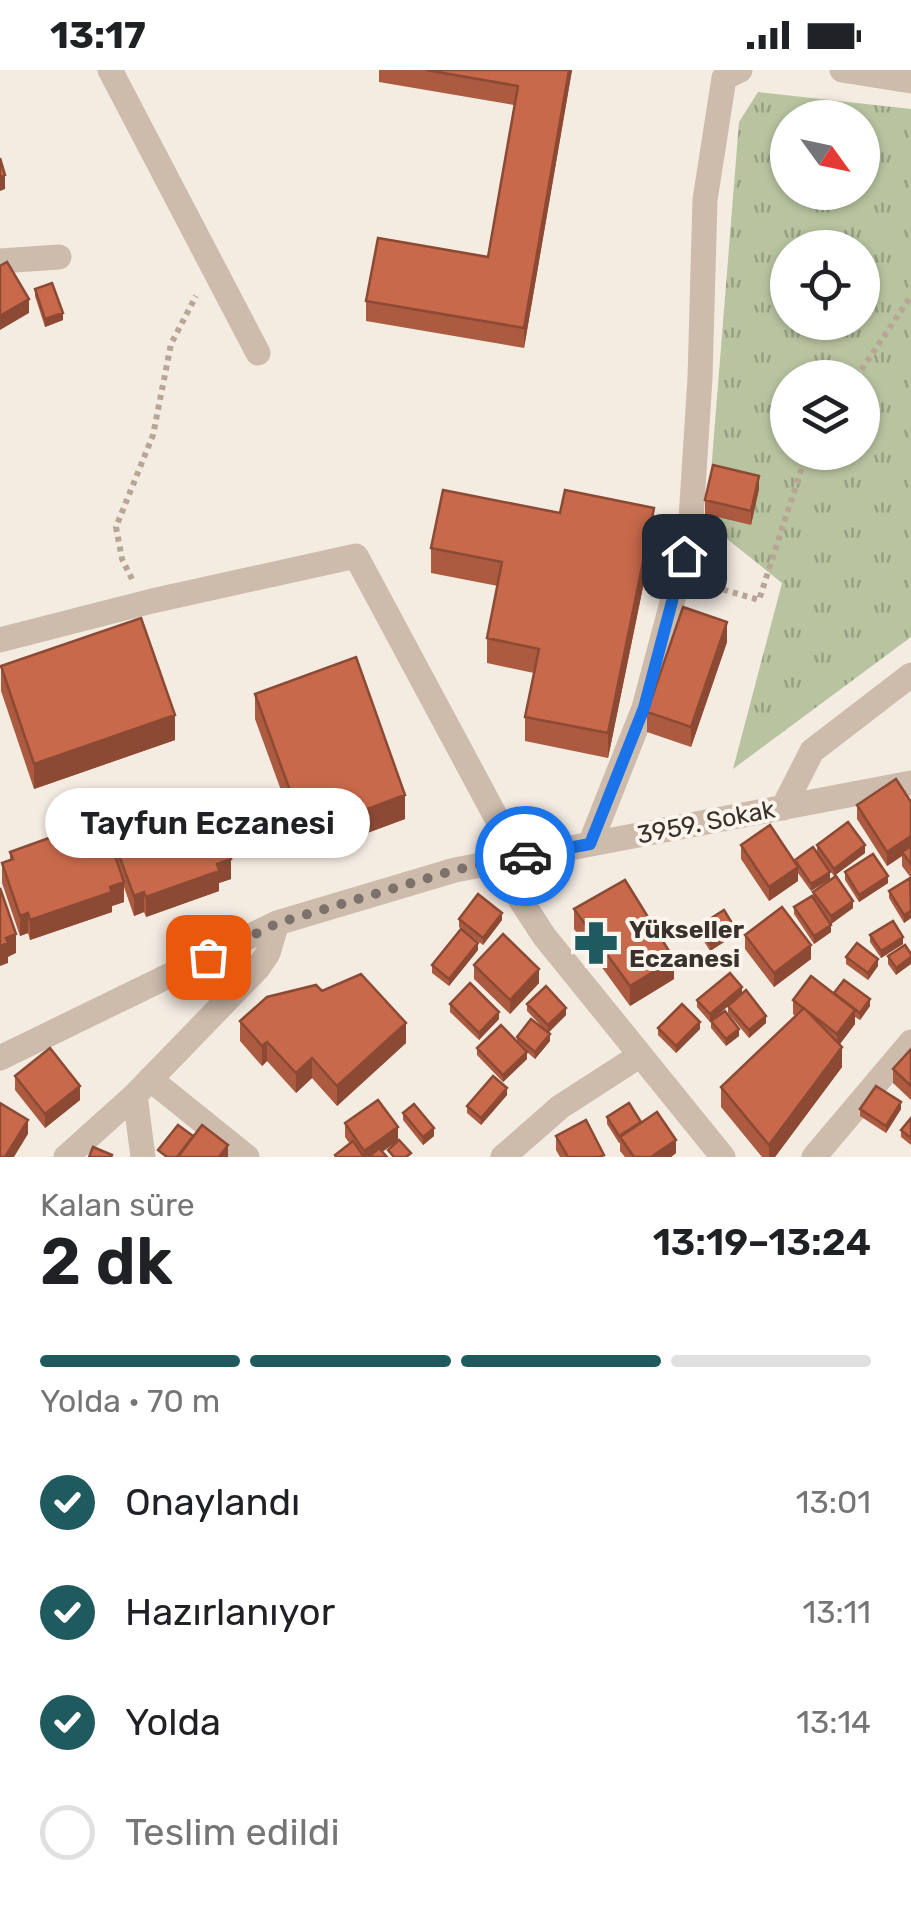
<!DOCTYPE html>
<html lang="tr">
<head>
<meta charset="utf-8">
<style>
  body { margin:0; font-family:Rubik,sans-serif; background:#f2f2f2; color:#202124; height:100vh; display:flex; flex-direction:column; font-size:38px; white-space:nowrap }
  * { box-sizing:border-box; margin:0 }
  p { font-size:32px; color:#757577 }
  .icon { flex:none; width:55px; height:55px; fill:none; stroke:currentColor; stroke-width:2; stroke-linecap:round; stroke-linejoin:round }
  .map { position:relative; height:1087px; overflow:hidden }
  .side { display:flex; flex-direction:column; background:#fff; flex:1 }
  .side>* { flex:none }
  .needle { width:65px; rotate:123deg }
  .fabs { position:absolute; left:770px; top:30px; display:grid; gap:20px }
  .fabs a { display:grid; place-items:center; width:110px; height:110px; border-radius:50%; background:#fff; box-shadow:0 2px 8px #0004; font-size:50px }
  .pin { position:absolute; display:grid; place-items:center; width:85px; height:85px; color:#fff; margin:-42px; border-radius:20px; box-shadow:0 5px 15px #0006 }
  .courier { position:absolute; display:grid; place-items:center; width:100px; height:100px; margin:-50px; border:8px solid #1a73e8; border-radius:50%; background:#fff; color:#222; box-shadow:0 2px 12px #0007 }
  .bubble { position:absolute; height:70px; border-radius:35px; background:#fff; box-shadow:0 2px 8px #0004; font-size:32px; font-weight:600; line-height:70px; text-align:center }
  .summary em { font-style:normal; font-weight:600 }
  .summary div { display:flex; flex-direction:column-reverse }
  .summary { display:flex; align-items:center; justify-content:space-between; height:170px; padding:0 40px }
  h1 { font-size:65px; font-weight:600; line-height:75px }
  .bar { display:grid; grid-template-columns:repeat(4,1fr); gap:15px 10px; align-content:center; height:120px; padding:0 40px }
  .bar i { height:12px; border-radius:8px; background:#e0e0e0 }
  .bar .current { background:#1f5a5e }
  .bar p { grid-column:span 4 }
  ol { padding:0 40px; list-style:none }
  li { display:flex; align-items:center; gap:30px; height:110px }
  li p { margin-inline-start:auto }
  li .icon { padding:10px; border-radius:50%; background:#1f5a5e; color:#fff; stroke-width:4 }
  li:last-child { color:#757577 }
  li i { width:55px; height:55px; border:5px solid #e0e0e0; border-radius:50% }
  .status { display:flex; justify-content:space-between; align-items:center; height:70px; padding:0 50px; background:#fff; direction:ltr }
  .status svg { height:28px; fill:currentColor }
  .map>svg:first-child { display:block }
  .grass { fill:url(#grass-tufts); fill-rule:evenodd }
  .lines { fill:none; stroke-linecap:round; stroke-linejoin:round }
  .path { stroke:#b9a596; stroke-width:6; stroke-dasharray:5 5; stroke-linecap:butt }
  .minor { stroke:#cdbbac; stroke-width:25 }
  .wall { fill:#ac5a40 }
  .shaded-wall { fill:#8c4a34 }
  .building { fill:#c8694b; stroke:#8c4a34; stroke-width:2.5 }
  .done { stroke:#7c716b; stroke-width:10; stroke-dasharray:0 18 }
  .route { stroke:#1a73e8; stroke-width:12 }
  .labels { text-anchor:middle; dominant-baseline:central; stroke-width:8; stroke-linejoin:round; paint-order:stroke }
  .street-label { font-size:25px; fill:#3b302b; stroke:#fbf5ee }
  .poi-label { font-size:25px; font-weight:bold; fill:#3b302b; stroke:#fbf5ee; text-anchor:start }
</style>
</head>
<body>
<div class="status"><b>13:17</b><svg viewBox="0 0 49 12"><path d="M0 12V9h3v3zM5 12V6h3v6zM10 12V3h3v9zM15 12V0h3v12zM26 1h20v11H26zM47 4h2v5h-2z"/></svg></div>
<div class="map">
<svg width="911" height="1087" viewBox="0 0 911 1087">
  <defs>
    <pattern id="grass-tufts" width="24" height="20" patternUnits="userSpaceOnUse" patternTransform="scale(2.5)"><rect width="24" height="20" fill="#b8c4a0"/><path d="M3 7l-1-3M5 7V3M7 7l1-3M15 17l-1-3M17 17v-4M19 17l1-3" fill="none" stroke="#97a083"/></pattern>
  </defs>
  <rect width="100%" height="100%" fill="#f4ebe1"/>
  <!-- grass -->
  <path class="grass" d="M758,22L911,39V567L733,699L782,513L707,453L739,52ZM788,48H862V122H788ZM788,178H862V252H788ZM788,308H862V382H788Z"/>
  <g class="lines">
    <!-- path -->
    <path class="path" d="M856,308L911,226
      M132,509L122,489L116,457L153,365L171,274L196,226
      M704,514L759,530L802,397L810,382"/>
    <!-- minor -->
    <path class="minor" d="M110,0L258,283
      M842,0L911,11
      M0,191L59,187
      M0,570L152,531L356,486L518,788
      M783,738L812,681L911,605
      M590,774L644,638L690,465L700,308L705,130L724,8L740,0
      M496,792L544,866L723,1087
      M0,988L277,853L455,800L911,713
      M150,1009L247,1087
      M135,1025L143,1087
      M66,1087L135,1025L258,898L268,883L277,853
      M503,1087L560,1037L639,986
      M814,1087L911,972"/>
  </g>
  <!-- wall -->
  <path class="wall" d="M379,0H572L524,278L366,251V231L488,187L514,35L379,12Z
    M35,219L63,250L45,257L35,226Z
    M759,419L751,455L705,444V430Z
    M654,463L608,688L525,671V647L534,603L487,593V568L498,516L431,503V478Z
    M727,572L691,677L647,662V642Z
    M1,596L175,670L34,719L1,621Z
    M255,624L405,749L305,786L255,649Z
    M911,732V808L902,796V786L887,796L857,749V735Z
    M184,748L231,809L219,813V821L146,847L144,842L134,846L124,817V832L112,836V842L30,870L28,863L20,866L2,813V793L10,790V782L66,774L114,785V772L124,768V760Z
    M741,775L795,792L830,809L811,821L798,803V811L769,831L741,789Z
    M817,775L865,783L834,806L817,783Z
    M845,802L888,813L859,832L845,810Z
    M911,809V848L904,853L889,828V821Z
    M813,822L853,838L831,854V862L814,874L794,844V837L813,828Z
    M574,839L674,909L630,936L574,859Z
    M459,849L502,850L483,875L459,857Z
    M699,856L735,865L710,881L699,863Z
    M745,865L811,889L774,917L745,879Z
    M870,865L903,874L881,888L870,872Z
    M905,875L896,905L888,894V886Z
    M478,880L449,916L432,903V895Z
    M846,887L878,896L868,910L846,894Z
    M474,895L539,913L510,944L474,909Z
    M322,921L406,973L337,1036L312,1008L296,1023L267,991L262,996L240,971V951Z
    M834,923L870,936L860,950L855,947V954L839,975L842,997L775,1087H762L721,1037V1017L795,946L793,944V930Z
    M742,924L766,953L749,968L728,943V936L710,952L697,937V930Z
    M450,934L499,949L479,970L450,942Z
    M527,934L566,945L548,963L527,941Z
    M711,951L739,966L726,976L711,958Z
    M658,958L700,959L676,983L658,965Z
    M517,967L550,971L535,989L527,982V989L503,1012L477,985V978L517,972Z
    M911,979V1030L893,1013V999Z
    M15,1006L80,1030L45,1058L15,1020Z
    M507,1025L481,1055L467,1043V1036Z
    M860,1039H901L886,1063L860,1046Z
    M403,1043L434,1066L423,1075L403,1050Z
    M607,1047L641,1053L676,1083L671,1087H625L620,1081V1073H619L607,1054Z
    M911,1048V1075L901,1067V1060Z
    M345,1053L382,1082L387,1087H335V1085L350,1074L345,1067Z
    M556,1066L604,1087H560L556,1080Z"/>
  <!-- shaded-wall -->
  <path class="shaded-wall" d="M569,0H572L524,278V258Z
    M5,105V119L0,121V107Z
    M29,229V243L0,260V246Z
    M63,243V250L45,257V249Z
    M759,406V419L751,455V441Z
    M654,438V463L608,688V663Z
    M727,552V572L691,677V657Z
    M175,645V670L34,719V694Z
    M405,725V749L305,786V762Z
    M911,766V780L902,782V786L887,796V782Z
    M865,775V783L834,806V799Z
    M231,789V809L219,813V821L146,847V827Z
    M798,797V811L769,831V817Z
    M830,802V809L811,821V814Z
    M888,806V813L859,832V825Z
    M124,812V832L112,836V842L30,870V850Z
    M144,822V842L134,846V826Z
    M853,831V838L831,854V846Z
    M911,841V848L904,853V845Z
    M28,843V863L20,866V846Z
    M502,843V850L483,875V868Z
    M831,855V862L814,874V866Z
    M735,858V865L710,881V874Z
    M16,864V883L8,887V893L0,896V876L6,868Z
    M903,867V874L881,888V881Z
    M478,873V880L449,916V909Z
    M811,875V889L774,917V903Z
    M911,887V894L896,905V898Z
    M674,889V909L630,936V916Z
    M878,889V896L868,910V903Z
    M539,899V913L510,944V930Z
    M742,917V924L710,952V944Z
    M870,929V936L860,950V943Z
    M566,938V945L548,963V955Z
    M855,940V954L837,978V964Z
    M499,942V949L479,970V963Z
    M766,946V953L749,968V960Z
    M700,952V959L676,983V976Z
    M406,953V973L337,1036V1016Z
    M739,959V966L726,976V969Z
    M550,964V971L535,989V982Z
    M267,972V991L262,996V976Z
    M842,977V997L775,1087H769V1075Z
    M527,982V989L503,1012V1005Z
    M312,988V1008L296,1023V1003Z
    M80,1016V1030L45,1058V1044Z
    M507,1018V1025L481,1055V1048Z
    M901,1032V1039L886,1063V1056Z
    M28,1050V1064L14,1087H5Z
    M398,1057V1071L375,1087H364V1081Z
    M434,1058V1066L423,1075V1067Z
    M676,1070V1083L671,1087H651Z
    M228,1075V1087H219Z"/>
  <!-- building -->
  <path class="building" d="M426,0H569L524,258L366,231L378,168L488,187L518,16Z
    M0,88L5,105L0,107Z
    M7,192L29,229L0,246V196Z
    M52,213L63,243L45,249L35,219Z
    M713,395L759,406L751,441L705,430Z
    M443,420L560,443L565,420L654,438L608,663L525,647L539,579L487,568L502,492L431,478Z
    M683,537L727,552L691,657L647,642Z
    M141,548L175,645L34,694L1,596Z
    M356,587L405,725L305,762L255,624Z
    M896,709L911,732V766L887,782L857,735Z
    M212,738L231,789L217,794L219,801L146,827L144,822L134,826L114,772L126,768L124,760L181,739L184,748Z
    M848,752L865,775L834,799L817,775Z
    M770,755L798,797L769,817L741,775Z
    M106,760L124,812L110,817L112,822L30,850L28,843L20,846L2,793L13,789L10,782L63,763L66,774Z
    M911,776V794L902,782Z
    M813,777L830,802L811,814L795,790Z
    M873,784L888,806L859,825L845,802Z
    M836,806L853,831L831,846L813,822Z
    M910,808L911,841L904,845L889,821Z
    M625,810L674,889L630,916L574,839Z
    M0,818L16,864L6,868L8,873L0,876Z
    M478,824L502,843L483,868L459,849Z
    M812,826L831,855L814,866L794,837Z
    M782,837L811,875L774,903L745,865Z
    M724,840L735,858L710,874L699,856Z
    M893,851L903,867L881,881L870,865Z
    M461,859L478,873L449,909L432,895Z
    M503,864L539,899L510,930L474,895Z
    M857,873L878,889L868,903L846,887Z
    M905,875L911,884V887L896,898L888,886Z
    M730,903L742,917L710,944L697,930Z
    M361,904L406,953L337,1016L312,988L296,1003L267,972L262,976L240,951L267,927L316,915L322,921Z
    M811,906L855,940L837,964L793,930Z
    M844,910L870,929L860,943L834,923Z
    M470,913L499,942L479,963L450,934Z
    M546,916L566,938L548,955L527,934Z
    M746,920L766,946L749,960L728,936Z
    M682,934L700,952L676,976L658,958Z
    M804,938L842,977L769,1075L721,1017Z
    M725,941L739,959L726,969L711,951Z
    M531,949L550,964L535,982L517,967Z
    M501,955L527,982L503,1005L477,978Z
    M50,978L80,1016L45,1044L15,1006Z
    M911,979V1016L893,999Z
    M493,1006L507,1018L481,1048L467,1036Z
    M876,1016L901,1032L886,1056L860,1039Z
    M378,1030L398,1057L364,1081L345,1053Z
    M0,1033L28,1050L5,1087H0Z
    M629,1033L641,1052L619,1066L607,1047Z
    M414,1034L434,1058L423,1067L403,1043Z
    M657,1042L676,1070L651,1087H634L620,1067Z
    M911,1048V1068L901,1060Z
    M586,1050L604,1085L599,1087H568L556,1066Z
    M178,1055L193,1066L177,1087H167L158,1080Z
    M202,1055L228,1075L219,1087H178Z
    M399,1070L411,1083L406,1087H394L388,1080Z
    M353,1071L364,1087H336L335,1085Z
    M93,1077L112,1085L111,1087H89Z
    M379,1078L387,1087H369Z"/>
  <g class="lines">
    <!-- done -->
    <path class="done" d="M208,887L278,853L455,800L525,786"/>
    <!-- route -->
    <path class="route" d="M525,786L590,774L644,638L684,486"/>
  </g>
  <!-- icons -->
  <defs>
    <g id="pharmacy-bare" transform="scale(3.45)"><path d="M-2-6h4v4h4v4h-4v4h-4v-4h-4v-4h4Z" fill="#1f5a5e" stroke="#fbf5ee" stroke-width="2.5" paint-order="stroke"/></g>
  </defs>
  <g fill-rule="evenodd">
    <use href="#pharmacy-bare" x="596" y="873"/>
  </g>
  <g class="labels">
    <!-- street labels -->
    <g class="street-label">
      <text transform="translate(706 752) rotate(-11)">3959. Sokak</text>
    </g>
    <!-- poi labels -->
    <g class="poi-label">
      <text x="629" y="859">Yükseller<tspan x="629" dy="29">Eczanesi</tspan></text>
    </g>
  </g>
</svg>
<div class="fabs">
<a><svg class="needle" viewBox="-14 -14 28 28"><path d="M0-13l5 13h-10z" fill="#e53935"/><path d="M0 13l5-13h-10z" fill="#757577"/></svg></a>
<a><svg class="icon" aria-label="locate" viewBox="0 0 24 24"><circle cx="12" cy="12" r="6"/><path d="M12 2v4M12 18v4M2 12h4M18 12h4"/></svg></a>
<a><svg class="icon" aria-label="layers" viewBox="0 0 24 24"><path d="M12 4l9 5-9 5-9-5zM3 14l9 5 9-5"/></svg></a>
</div>
<div class="pin" style="left:208px;top:887px;background:#ea580c"><svg class="icon" aria-label="bag" viewBox="0 0 24 24"><path d="M5 8h14l-1 12H6zM9 8a3 3 0 0 1 6 0"/></svg></div>
<div class="pin" style="left:684px;top:486px;background:#1f2937"><svg class="icon" aria-label="home" viewBox="0 0 24 24"><path d="M3 11l9-7 9 7M6 9v11h12V9"/></svg></div>
<div class="courier" style="left:525px;top:786px"><svg class="icon" aria-label="car" viewBox="0 0 24 24"><path d="M5 17H2v-5l4-1 3-4h7l3 4 3 1v5h-3M9 17h6M6 11h13"/><circle cx="7" cy="17" r="2"/><circle cx="17" cy="17" r="2"/></svg></div>
<div class="bubble" style="left:45px;top:718px;width:325px">Tayfun Eczanesi</div>
</div>
<section class="side">
<div class="summary"><div><h1>2 dk</h1><p>Kalan süre</p></div><em>13:19–13:24</em></div>
<div class="bar"><i class="current"></i><i class="current"></i><i class="current"></i><i></i><p>Yolda · 70 m</p></div>
<ol>
<li><svg class="icon" aria-label="check" viewBox="0 0 24 24"><path d="M5 12l5 5 9-10"/></svg>Onaylandı<p>13:01</p></li>
<li><svg class="icon" aria-label="check" viewBox="0 0 24 24"><path d="M5 12l5 5 9-10"/></svg>Hazırlanıyor<p>13:11</p></li>
<li><svg class="icon" aria-label="check" viewBox="0 0 24 24"><path d="M5 12l5 5 9-10"/></svg>Yolda<p>13:14</p></li>
<li><i></i>Teslim edildi</li>
</ol>
</section>
</body>
</html>
